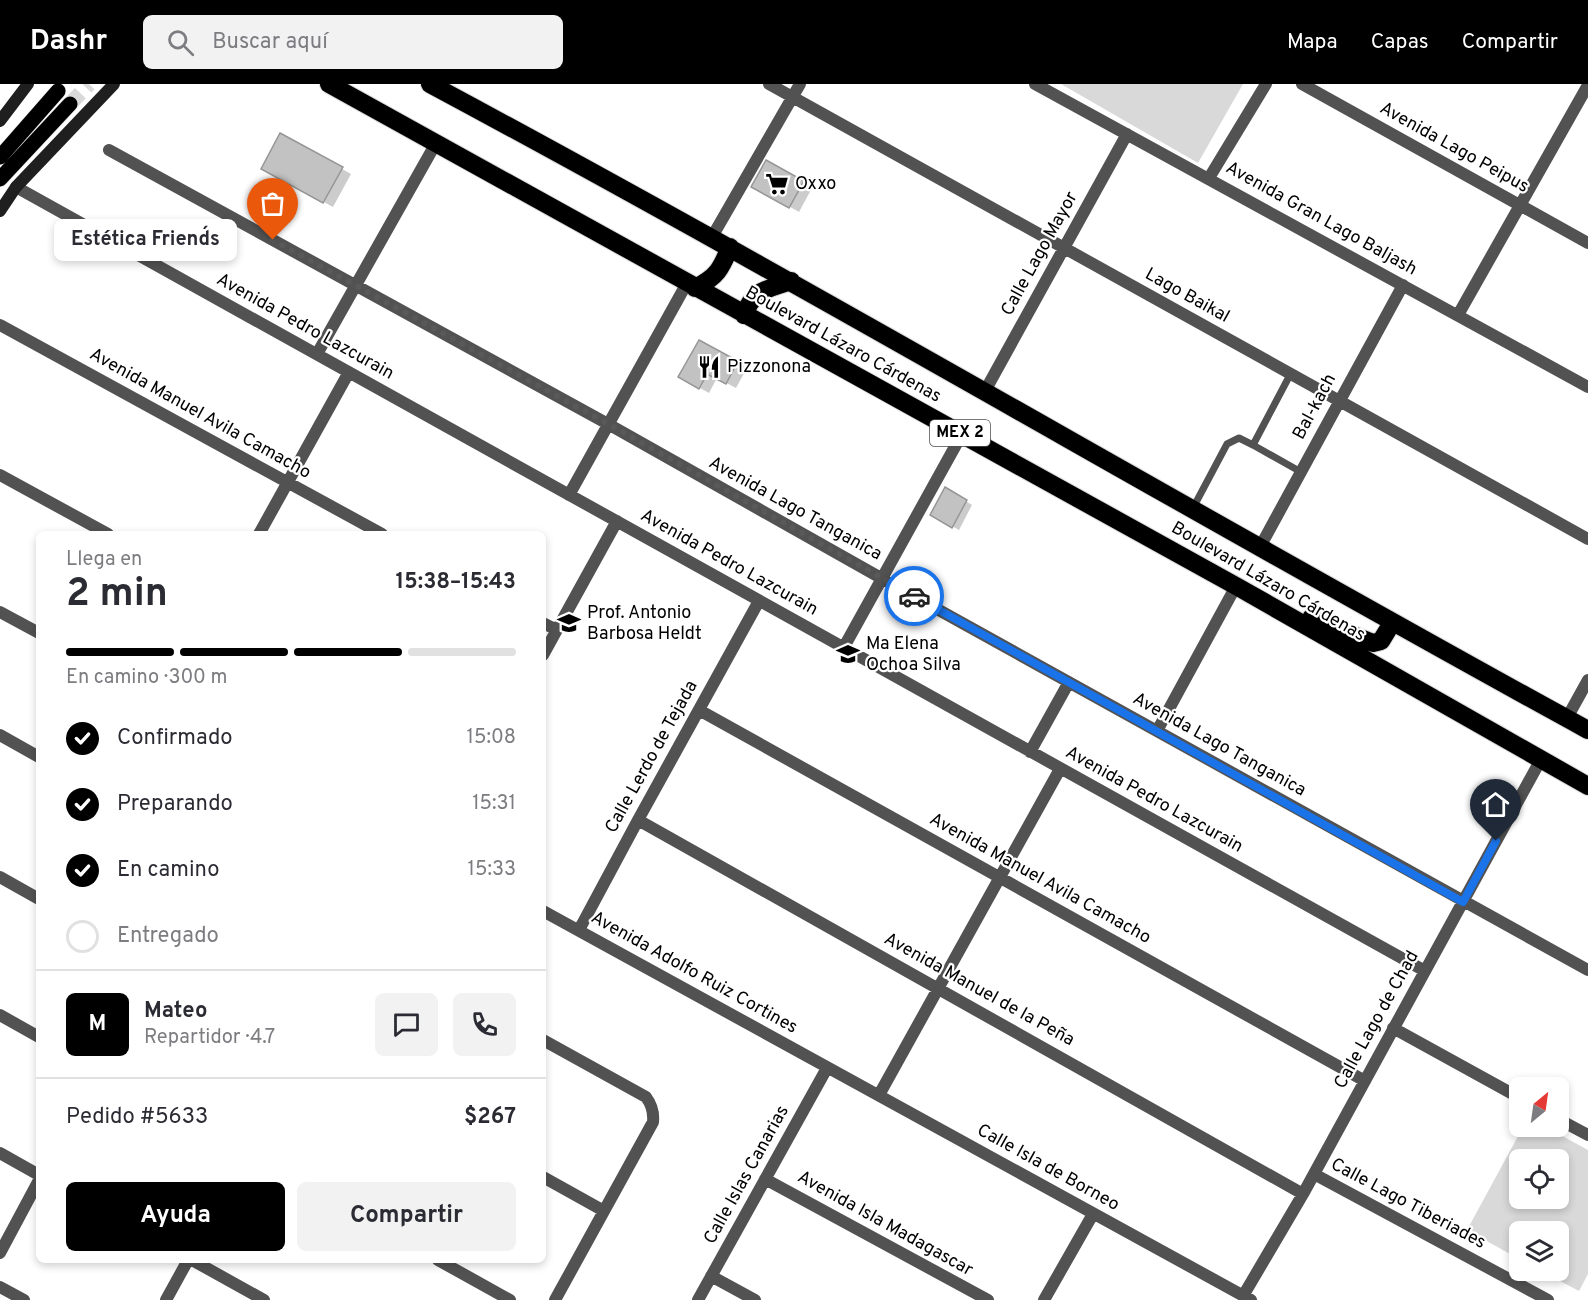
<!DOCTYPE html>
<html lang="es">
<head>
<meta charset="utf-8">
<style>
  body { margin:0; font-family:Overpass,sans-serif; background:#f2f2f3; color:#2b2b33; height:100vh; display:flex; flex-direction:column; font-size:22px; white-space:nowrap }
  * { box-sizing:border-box; margin:0 }
  p { font-size:20px; color:#7c7c81 }
  .icon { flex:none; width:33px; height:33px; fill:none; stroke:currentColor; stroke-width:2; stroke-linecap:round; stroke-linejoin:round }
  .map { position:relative; flex:1; overflow:hidden }
  .sheet { position:absolute; left:36px; top:447px; width:510px; height:732px; display:flex; flex-direction:column; background:#fff; border-radius:9px; box-shadow:0 3px 9px #0003 }
  .sheet>* { flex:none }
  .needle { width:39px; rotate:29deg }
  .buttons { position:absolute; left:1509px; top:993px; display:grid; gap:12px }
  .buttons a { display:grid; place-items:center; width:60px; height:60px; border-radius:9px; background:#fff; box-shadow:0 3px 9px #0003; font-size:30px }
  .pin { position:absolute; display:grid; place-items:center; width:51px; height:51px; color:#fff; margin:-62px -26px; border-radius:50% 50% 50% 0; rotate:-45deg; box-shadow:0 0 6px #0007 }
  .pin .icon { rotate:45deg }
  .courier { position:absolute; display:grid; place-items:center; width:60px; height:60px; margin:-30px; border:4px solid #1a73e8; border-radius:50%; background:#fff; color:#222; box-shadow:0 2px 8px #0007 }
  .bubble { position:absolute; height:42px; border-radius:9px; background:#fff; box-shadow:0 3px 9px #0003; font-size:20px; font-weight:700; line-height:42px; text-align:center }
  .head em { font-style:normal; font-weight:700 }
  .head div { display:flex; flex-direction:column-reverse }
  .head { display:flex; align-items:center; justify-content:space-between; height:102px; padding:0 30px }
  h1 { font-size:39px; font-weight:700; line-height:45px }
  .bar { display:grid; grid-template-columns:repeat(4,1fr); gap:9px 6px; align-content:center; height:72px; padding:0 30px }
  .bar i { height:8px; border-radius:4px; background:#e1e1e2 }
  .bar .on { background:#000 }
  .bar p { grid-column:span 4 }
  .line { display:flex; align-items:center; gap:15px; padding:0 30px; border-top:2px solid #e1e1e2 }
  .line div { flex:1 }
  .round { display:grid; place-items:center; flex:none; width:63px; height:63px; border-radius:9px; background:#f2f2f3 }
  ol { padding:0 30px; list-style:none }
  li { display:flex; align-items:center; gap:18px; height:66px }
  li p { margin-inline-start:auto }
  li .icon { padding:6px; border-radius:50%; background:#000; color:#fff; stroke-width:4 }
  li:last-child { color:#7c7c81 }
  li i { width:33px; height:33px; border:3px solid #e1e1e2; border-radius:50% }
  .button { display:flex; gap:12px; margin-top:auto; padding:12px 30px }
  .button a { flex:1; height:69px; border-radius:9px; background:#000; color:#fff; font-size:24px; font-weight:700; line-height:69px; text-align:center }
  .button a+a { background:#f2f2f3; color:#2b2b33 }
  header { display:flex; align-items:center; gap:36px; box-sizing:border-box; height:84px; padding:0 30px; background:#000; color:#fff }
  header strong { font-size:28px }
  nav { display:flex; gap:33px; margin-inline-start:auto; font-size:21px }
  .search { width:420px; height:54px; background:#f2f2f3; display:flex; align-items:center; gap:15px; box-sizing:border-box; padding:0 21px; border-radius:9px; color:#7c7c81; font-size:22px }
  .map>svg:first-child { display:block }
  .green { fill:#d9d9d9; fill-rule:evenodd }
  .shadow { fill:#0003 }
  .building { fill:#c2c2c2; stroke:#969696; stroke-width:1.5 }
  .lines { fill:none; stroke-linecap:round; stroke-linejoin:round }
  .primary-tunnel { stroke:#d9d9d9; stroke-width:15; stroke-dasharray:15 8; stroke-linecap:butt }
  .primary-casing { stroke:#dbdbdb; stroke-width:16 }
  .highway-casing { stroke:#dbdbdb; stroke-width:20 }
  .lane { stroke:#525252; stroke-width:7 }
  .street { stroke:#525252; stroke-width:12 }
  .secondary { stroke:#1f1f1f; stroke-width:12 }
  .primary { stroke:#000; stroke-width:15 }
  .highway { stroke:#000; stroke-width:18 }
  .done { stroke:#595959; stroke-width:6; stroke-dasharray:0 10.8 }
  .route { stroke:#1a73e8; stroke-width:8 }
  .labels { text-anchor:middle; dominant-baseline:central; stroke-width:4.5; stroke-linejoin:round; paint-order:stroke }
  .shield { fill:#fff; stroke:#4c4c4c; stroke-width:1.5 }
  .shield-label { font-size:16px; font-weight:bold; fill:#000 }
  .street-label { font-size:18px; fill:#000; stroke:#fff }
  .poi-label { font-size:18px; fill:#000; stroke:#fff; text-anchor:start }
</style>
</head>
<body>
<header>
<strong>Dashr</strong>
<div class="search"><svg class="icon" aria-label="search" viewBox="0 0 24 24"><circle cx="10" cy="10" r="6"/><path d="M15 15l6 6"/></svg>Buscar aquí</div>
<nav><a>Mapa</a><a>Capas</a><a>Compartir</a></nav>
</header>
<div class="map">
<svg width="1588" height="1216" viewBox="0 0 1588 1216">
  <rect width="100%" height="100%" fill="#fff"/>
  <!-- green -->
  <path class="green" d="M1061,0H1243L1198,79Z
    M1523,1043H1546L1588,1066V1190L1579,1207L1541,1187L1558,1186V1148H1520L1519,1175L1467,1146ZM1520,1076H1558V1114H1520Z"/>
  <!-- shadow -->
  <path class="shadow" d="M281,51L351,90L333,123L272,90Z
    M767,78L812,104L799,128L753,102Z
    M700,258L747,284L736,304L717,294L709,309L680,293Z
    M946,405L972,421L959,446L932,431Z"/>
  <!-- building -->
  <path class="building" d="M280,49L343,83L323,119L261,85Z
    M766,76L804,97L789,124L751,103Z
    M699,256L738,277L726,300L707,290L699,305L678,293Z
    M945,403L967,416L952,444L930,431Z"/>
  <g class="lines">
    <!-- primary-tunnel -->
    <path class="primary-tunnel" d="M70,20L89,0"/>
    <!-- primary casing -->
    <g class="primary-casing">
      <path id="primary" d="M0,73L58,7
        M0,95L70,20"/>
    </g>
    <!-- highway casing -->
    <g class="highway-casing">
      <path id="highway" d="M329,0L1236,502L1588,702
        M430,0C820,209 1200,434 1588,646
        M695,204C717,193 721,185 730,163
        M744,231C754,205 766,206 791,197
        M1311,534L1373,559L1381,557L1392,539"/>
    </g>
    <!-- lane -->
    <path class="lane" d="M1291,289L1253,361L1301,388
      M1193,424L1227,360L1239,354L1253,361"/>
    <!-- street -->
    <path class="street" d="M769,0L1588,455
      M1035,0L1588,303
      M1302,0L1588,159
      M109,66L608,340L881,494L1588,886
      M1209,94L1266,0
      M16,103L1425,887
      M712,153L800,0
      M1458,231L1588,1
      M0,241L382,450
      M317,270L436,59
      M985,307L1127,50
      M0,391L108,450
      M569,411L687,199
      M259,450L349,288
      M1260,463L1403,201
      M0,528L39,549
      M543,539L557,546
      M844,563L962,350
      M543,571L617,437
      M699,626L1365,997
      M1567,634L1588,596
      M1157,647L1236,502
      M0,651L39,673
      M1030,668L1069,598
      M638,736L1303,1110
      M0,793L39,815
      M543,827L1251,1216
      M579,846L638,736L759,517
      M0,931L39,953
      M1393,944L1520,1014
      M543,956L646,1013C652,1021 654,1028 653,1038L555,1216
      M879,1011L1060,685
      M1558,1035L1588,1051
      M0,1069L39,1091
      M1314,1090L1548,1216
      M543,1093L604,1127
      M765,1095L988,1216
      M0,1169L39,1096
      M192,1176L264,1216
      M438,1176L510,1216
      M711,1192L755,1216
      M0,1203L24,1216
      M1243,1212L1303,1110L1540,677
      M166,1216L188,1176
      M698,1216L827,984
      M1044,1216L1093,1130"/>
    <!-- secondary -->
    <path class="secondary" d="M0,37L28,0
      M0,127L16,103L114,0"/>
    <!-- primary -->
    <use href="#primary" class="primary"/>
    <!-- highway -->
    <use href="#highway" class="highway"/>
  </g>
  <g class="lines">
    <!-- done -->
    <path class="done" d="M273,156L608,340L914,512"/>
    <!-- route -->
    <path class="route" d="M914,512L1463,818L1496,757"/>
  </g>
  <!-- icons -->
  <defs>
    <g id="supermarket-bare" transform="scale(1.8)"><path d="M-6-5.5h2.5l.6 2H6L4.5 2H-2.5L-4.4-4H-6ZM-1.5 3.2a1.3 1.3 0 1 0 .1 0ZM3 3.2a1.3 1.3 0 1 0 .1 0Z" fill="#000" stroke="#fff" stroke-width="2.5" paint-order="stroke"/></g>
    <g id="restaurant-bare" transform="scale(1.8)"><path d="M-5-6h1v4h1v-4h1v4h1v-4h1v5L-1.5 .5V6h-2V.5L-5-1ZM5-6V6H3V1.5H1.5Q1.5-4 5-6Z" fill="#000" stroke="#fff" stroke-width="2.5" paint-order="stroke"/></g>
    <g id="school-bare" transform="scale(1.8)"><path d="M0-5L7-2L0 1L-7-2ZM-4 1L0 2.5L4 1V4Q0 6-4 4Z" fill="#000" stroke="#fff" stroke-width="2.5" paint-order="stroke"/></g>
  </defs>
  <g fill-rule="evenodd">
    <use href="#supermarket-bare" x="777" y="100"/>
    <use href="#restaurant-bare" x="709" y="283"/>
    <use href="#school-bare" x="569" y="539"/>
    <use href="#school-bare" x="848" y="570"/>
  </g>
  <g class="labels">
    <!-- shield labels -->
    <rect class="shield" x="930" y="336" width="60" height="26" rx="4.5"/>
    <g class="shield-label">
      <text x="960" y="349">MEX 2</text>
    </g>
    <!-- street labels -->
    <g class="street-label">
      <text transform="translate(1454 64) rotate(29)">Avenida Lago Peipus</text>
      <text transform="translate(1321 135) rotate(29)">Avenida Gran Lago Baljash</text>
      <text transform="translate(1040 170) rotate(-61)">Calle Lago Mayor</text>
      <text transform="translate(1187 212) rotate(29)">Lago Baikal</text>
      <text transform="translate(305 243) rotate(29)">Avenida Pedro Lazcurain</text>
      <text transform="translate(843 261) rotate(29)">Boulevard Lázaro Cárdenas</text>
      <text transform="translate(1315 323) rotate(-62)">Bal-kach</text>
      <text transform="translate(200 330) rotate(29)">Avenida Manuel Avila Camacho</text>
      <text transform="translate(795 425) rotate(29)">Avenida Lago Tanganica</text>
      <text transform="translate(729 479) rotate(29)">Avenida Pedro Lazcurain</text>
      <text transform="translate(1268 498) rotate(30)">Boulevard Lázaro Cárdenas</text>
      <text transform="translate(1219 661) rotate(29)">Avenida Lago Tanganica</text>
      <text transform="translate(652 673) rotate(-61)">Calle Lerdo de Tejada</text>
      <text transform="translate(1154 716) rotate(29)">Avenida Pedro Lazcurain</text>
      <text transform="translate(1040 795) rotate(29)">Avenida Manuel Avila Camacho</text>
      <text transform="translate(694 889) rotate(29)">Avenida Adolfo Ruiz Cortines</text>
      <text transform="translate(979 906) rotate(29)">Avenida Manuel de la Peña</text>
      <text transform="translate(1377 936) rotate(-61)">Calle Lago de Chad</text>
      <text transform="translate(1048 1084) rotate(29)">Calle Isla de Borneo</text>
      <text transform="translate(747 1091) rotate(-61)">Calle Islas Canarias</text>
      <text transform="translate(1408 1120) rotate(28)">Calle Lago Tiberiades</text>
      <text transform="translate(885 1140) rotate(29)">Avenida Isla Madagascar</text>
    </g>
    <!-- poi labels -->
    <g class="poi-label">
      <text x="795" y="100">Oxxo</text>
      <text x="727" y="283">Pizzonona</text>
      <text x="587" y="529">Prof. Antonio<tspan x="587" dy="21">Barbosa Heldt</tspan></text>
      <text x="866" y="560">Ma Elena<tspan x="866" dy="21">Ochoa Silva</tspan></text>
    </g>
  </g>
</svg>
<div class="buttons">
<a><svg class="needle" viewBox="-14 -14 28 28"><path d="M0-13l5 13h-10z" fill="#e53935"/><path d="M0 13l5-13h-10z" fill="#7c7c81"/></svg></a>
<a><svg class="icon" aria-label="locate" viewBox="0 0 24 24"><circle cx="12" cy="12" r="6"/><path d="M12 2v4M12 18v4M2 12h4M18 12h4"/></svg></a>
<a><svg class="icon" aria-label="layers" viewBox="0 0 24 24"><path d="M12 4l9 5-9 5-9-5zM3 14l9 5 9-5"/></svg></a>
</div>
<div class="pin" style="left:273px;top:156px;background:#ea580c"><svg class="icon" aria-label="bag" viewBox="0 0 24 24"><path d="M5 8h14l-1 12H6zM9 8a3 3 0 0 1 6 0"/></svg></div>
<div class="pin" style="left:1496px;top:757px;background:#1f2937"><svg class="icon" aria-label="home" viewBox="0 0 24 24"><path d="M3 11l9-7 9 7M6 9v11h12V9"/></svg></div>
<div class="courier" style="left:914px;top:512px"><svg class="icon" aria-label="car" viewBox="0 0 24 24"><path d="M5 17H2v-5l4-1 3-4h7l3 4 3 1v5h-3M9 17h6M6 11h13"/><circle cx="7" cy="17" r="2"/><circle cx="17" cy="17" r="2"/></svg></div>
<div class="bubble" style="left:54px;top:135px;width:183px">Estética Friend´s</div>
<section class="sheet">
<div class="head"><div><h1>2 min</h1><p>Llega en</p></div><em>15:38–15:43</em></div>
<div class="bar"><i class="on"></i><i class="on"></i><i class="on"></i><i></i><p>En camino · 300 m</p></div>
<ol>
<li><svg class="icon" aria-label="check" viewBox="0 0 24 24"><path d="M5 12l5 5 9-10"/></svg>Confirmado<p>15:08</p></li>
<li><svg class="icon" aria-label="check" viewBox="0 0 24 24"><path d="M5 12l5 5 9-10"/></svg>Preparando<p>15:31</p></li>
<li><svg class="icon" aria-label="check" viewBox="0 0 24 24"><path d="M5 12l5 5 9-10"/></svg>En camino<p>15:33</p></li>
<li><i></i>Entregado</li>
</ol>
<div class="line" style="height:108px"><b class="round" style="background:#000;color:#fff">M</b><div><b>Mateo</b><p>Repartidor · 4.7</p></div><a class="round"><svg class="icon" aria-label="chat" viewBox="0 0 24 24"><path d="M4 5h16v11H9l-5 4z"/></svg></a><a class="round"><svg class="icon" aria-label="phone" viewBox="0 0 24 24"><path d="M5 4h4l2 5-3 2q2 4 5 5l2-3 5 2v4C11 20 4 13 5 4z"/></svg></a></div>
<div class="line" style="height:78px"><div>Pedido #5633</div><b>$267</b></div>
<div class="button"><a>Ayuda</a><a>Compartir</a></div>
</section>
</div>
</body>
</html>
